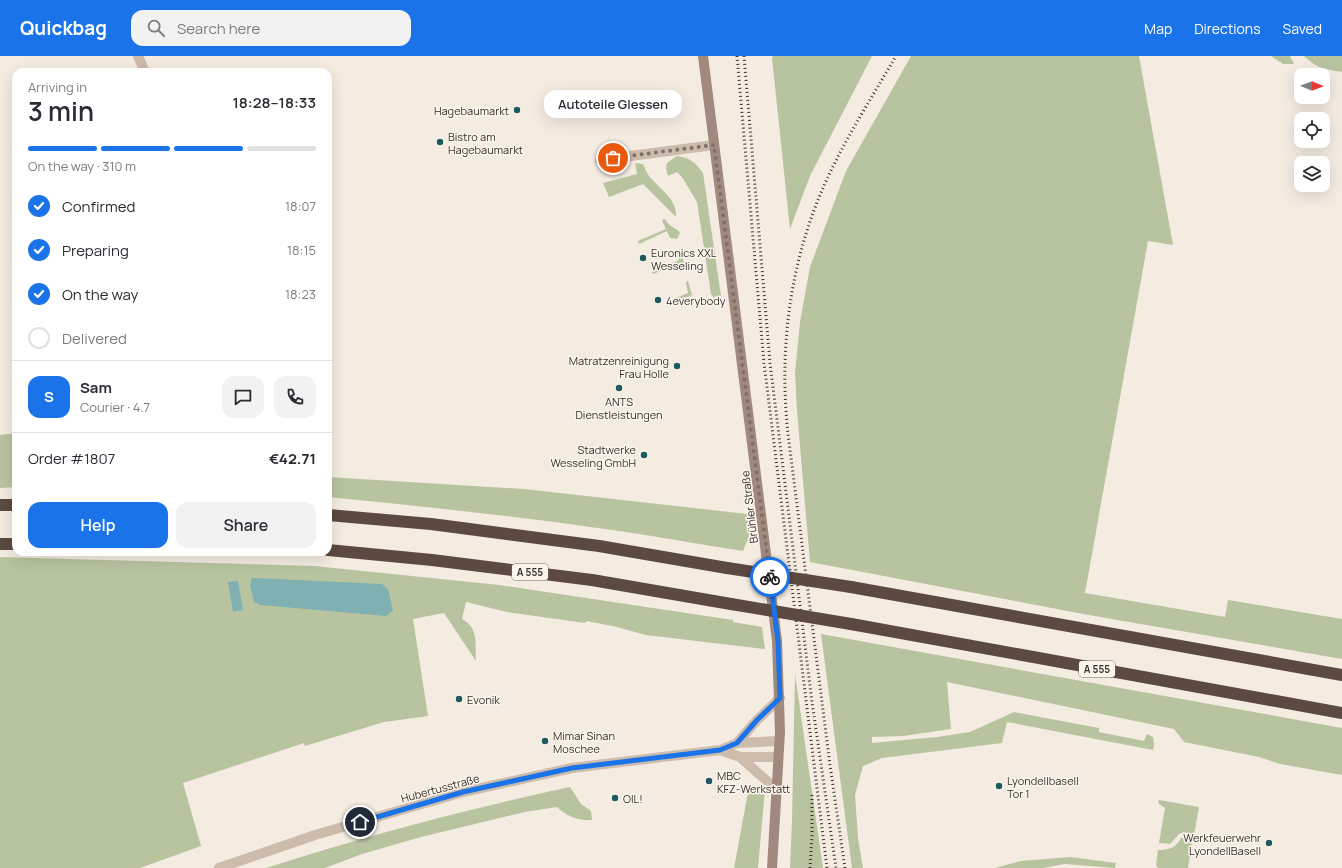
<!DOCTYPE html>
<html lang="en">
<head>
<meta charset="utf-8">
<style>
  body { margin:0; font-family:Manrope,sans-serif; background:#f2f2f3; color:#2b2b33; height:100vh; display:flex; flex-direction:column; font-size:15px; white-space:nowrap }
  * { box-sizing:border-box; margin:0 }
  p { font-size:13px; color:#7c7c81 }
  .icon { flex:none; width:22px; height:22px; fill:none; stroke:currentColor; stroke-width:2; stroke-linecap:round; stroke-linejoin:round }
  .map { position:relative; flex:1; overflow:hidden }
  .side { position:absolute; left:12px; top:12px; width:320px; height:488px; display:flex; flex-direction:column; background:#fff; border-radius:12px; box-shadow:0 4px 16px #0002 }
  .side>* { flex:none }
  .needle { width:26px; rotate:91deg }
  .controls { position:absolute; left:1294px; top:12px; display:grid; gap:8px }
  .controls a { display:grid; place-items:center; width:36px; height:36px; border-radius:8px; background:#fff; box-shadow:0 4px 16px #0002; font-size:20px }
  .pin { position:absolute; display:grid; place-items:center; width:34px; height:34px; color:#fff; margin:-17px; border:2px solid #fff; border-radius:50%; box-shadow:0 1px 4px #0007 }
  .courier { position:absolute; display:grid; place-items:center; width:40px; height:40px; margin:-20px; border:3px solid #1a73e8; border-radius:50%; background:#fff; color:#222; box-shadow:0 1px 5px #0007 }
  .bubble { position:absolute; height:28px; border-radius:12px; background:#fff; box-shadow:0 4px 16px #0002; font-size:13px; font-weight:600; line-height:28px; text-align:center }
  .overview em { font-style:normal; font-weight:600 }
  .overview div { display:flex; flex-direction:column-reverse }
  .overview { display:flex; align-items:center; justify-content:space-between; height:68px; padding:0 16px }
  h1 { font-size:26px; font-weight:600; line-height:30px }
  .bar { display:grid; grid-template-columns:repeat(4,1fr); gap:6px 4px; align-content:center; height:48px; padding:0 16px }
  .bar i { height:5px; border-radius:3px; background:#e1e1e2 }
  .bar .active { background:#1a73e8 }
  .bar p { grid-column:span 4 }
  .line { display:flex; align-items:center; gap:10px; padding:0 16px; border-top:1px solid #e1e1e2 }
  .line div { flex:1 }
  .round { display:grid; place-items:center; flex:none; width:42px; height:42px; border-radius:12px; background:#f2f2f3 }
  ol { padding:0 16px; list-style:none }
  li { display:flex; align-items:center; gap:12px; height:44px }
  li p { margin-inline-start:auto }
  li .icon { padding:4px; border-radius:50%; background:#1a73e8; color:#fff; stroke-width:4 }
  li:last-child { color:#7c7c81 }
  li i { width:22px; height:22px; border:2px solid #e1e1e2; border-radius:50% }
  .button { display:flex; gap:8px; margin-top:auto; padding:8px 16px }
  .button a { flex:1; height:46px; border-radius:12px; background:#1a73e8; color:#fff; font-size:16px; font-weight:600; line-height:46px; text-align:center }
  .button a+a { background:#f2f2f3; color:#2b2b33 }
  header { display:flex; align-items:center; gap:24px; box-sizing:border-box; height:56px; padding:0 20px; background:#1a73e8; color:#fff }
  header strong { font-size:19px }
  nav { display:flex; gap:22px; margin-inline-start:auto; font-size:14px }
  .search { width:280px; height:36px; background:#f2f2f3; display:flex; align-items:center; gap:10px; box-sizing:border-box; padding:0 14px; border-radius:12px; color:#7c7c81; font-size:15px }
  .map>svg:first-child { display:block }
  .green { fill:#b8c4a0 }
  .water { fill:#7fb0b2 }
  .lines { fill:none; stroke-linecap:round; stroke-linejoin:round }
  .minor { stroke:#cdbbac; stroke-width:10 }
  .tertiary { stroke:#cdbbac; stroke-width:10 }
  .secondary { stroke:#a18a7d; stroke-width:10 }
  .motorway { stroke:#5c4a42; stroke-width:12 }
  .rail { stroke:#3b302b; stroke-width:3; stroke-dasharray:1 3; stroke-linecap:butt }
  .motorway-bridge { stroke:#5c4a42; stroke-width:12 }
  .done { stroke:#7c716b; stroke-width:4; stroke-dasharray:0 7.2 }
  .route { stroke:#1a73e8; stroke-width:5 }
  .poi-dot { fill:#1f5a5e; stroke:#fbf5ee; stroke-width:1.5 }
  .labels { text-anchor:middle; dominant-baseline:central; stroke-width:3; stroke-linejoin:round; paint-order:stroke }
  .shield { fill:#fbf5ee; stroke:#756b66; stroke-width:1 }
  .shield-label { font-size:10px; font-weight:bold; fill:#3b302b }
  .poi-label { font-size:11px; fill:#3b302b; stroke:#fbf5ee; text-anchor:start }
  .street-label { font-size:11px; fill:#3b302b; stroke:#fbf5ee }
</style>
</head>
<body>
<header>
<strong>Quickbag</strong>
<div class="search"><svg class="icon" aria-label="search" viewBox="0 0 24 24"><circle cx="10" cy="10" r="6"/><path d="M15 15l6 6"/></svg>Search here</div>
<nav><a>Map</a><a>Directions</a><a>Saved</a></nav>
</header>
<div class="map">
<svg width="1342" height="812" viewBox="0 0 1342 812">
  <rect width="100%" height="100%" fill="#f4ebe1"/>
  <!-- green -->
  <path class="green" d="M773,0H872L810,120L790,173L772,2Z
    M911,0H1139L1173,189L1148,185L1085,537L1225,561L1228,544L1342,563V603L1083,558L810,506L797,355L795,317L800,266L810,211L846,115Z
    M1271,0H1290L1294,8H1283Z
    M1304,0H1342V16C1324,13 1318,13 1304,0Z
    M677,100C690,102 695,106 703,117L721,240L713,241L711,238L697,146L682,121L677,116L668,120L666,112L667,107Z
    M635,107L643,108C645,112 646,116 649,120C659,133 677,142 676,161L643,128L609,141L603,127L637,118Z
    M665,163C670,172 676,171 680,177L677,183L670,182L667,175L639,188L638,185L666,173L662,164Z
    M680,193H683L682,198L685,213L681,215L678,208L653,218L652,216L679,204L676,196Z
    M687,225H688L692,239L667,249L666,246L688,237L686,227Z
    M16,377V431L0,432V379Z
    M328,421L524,433L747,458L749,480L743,495C697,488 651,479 605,473C513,460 421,450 328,441Z
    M0,501L315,510L499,529L733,564V566L762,571L765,593L646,579L617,571L587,565L585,567L507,556L466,546L462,563C479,572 475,588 476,605L444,557L413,563L428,660L384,666L305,690L304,687L183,727L201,790L140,812H0Z
    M821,578L1342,672V719L1280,708L1259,701L1184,686L1174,673L947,626L951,673L903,680L872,681V687L937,681L970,676L1014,656L1099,672V676L1144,685L1147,678L1153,681L1154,688L1153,694L1007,666L1002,687L882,702L863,710L855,739L858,782L863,812H852Z
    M795,618L823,812H790L792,765Z
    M570,731L581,748L591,755L592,764C579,765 566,760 557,751L525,756L421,781L362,798L325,812H266C366,780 467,753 570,731Z
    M749,731L765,733L758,812H734Z
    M1159,744L1199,751L1194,779C1177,773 1181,778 1170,788L1159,787L1165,752L1158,747Z
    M1181,782H1184L1186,785L1192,786L1188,812H1158L1156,809L1158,794C1169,794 1176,792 1181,782Z
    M1070,801L1116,807L1115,812L1065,808L1043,812H995L1021,805Z"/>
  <!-- water -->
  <path class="water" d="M252,522L382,528L388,533L393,554L386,560L260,549L254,546L250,529Z
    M238,525L243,554L233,556L228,526Z"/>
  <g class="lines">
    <!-- minor -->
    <path class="minor" d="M138,0L145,16
      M600,104L714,89"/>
    <!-- tertiary -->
    <path class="tertiary" d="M737,687L757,664L780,642
      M720,694L740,701H778
      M740,701L776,733
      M219,812L315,779L463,736L572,712L720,694L737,687L779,685"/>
    <!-- secondary -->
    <path class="secondary" d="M703,0L777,585L780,676L772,812"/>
    <!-- motorway -->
    <path class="motorway" d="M0,449H16
      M328,459L431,468L599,490L727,512
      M0,488H16
      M328,494L432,504L592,524L731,548
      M851,531L1342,619
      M851,568L1342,657"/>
    <!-- rail -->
    <path class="rail" d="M737,0L764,307L827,812
      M744,0L770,307L812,646L836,812
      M810,812L812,779V737
      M845,812L830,709L788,378C779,295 789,210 823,132C843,86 871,43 896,0"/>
    <!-- motorway-bridge -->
    <path class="motorway-bridge" d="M727,512L851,531
      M731,548L851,568"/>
  </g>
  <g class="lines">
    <!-- done -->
    <path class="done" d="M613,102L714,89L770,521"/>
    <!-- route -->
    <path class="route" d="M360,766L463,736L572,712L720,694L737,687L757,664L780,642L778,585L770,521"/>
  </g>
  <!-- markers -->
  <g class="poi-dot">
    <circle cx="517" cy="54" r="4"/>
    <circle cx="440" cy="86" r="4"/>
    <circle cx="643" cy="202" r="4"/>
    <circle cx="658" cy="244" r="4"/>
    <circle cx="677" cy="310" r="4"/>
    <circle cx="619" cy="332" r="4"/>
    <circle cx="644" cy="399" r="4"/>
    <circle cx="459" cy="643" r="4"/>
    <circle cx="545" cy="685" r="4"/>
    <circle cx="709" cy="725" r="4"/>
    <circle cx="999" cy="730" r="4"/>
    <circle cx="615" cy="742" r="4"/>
    <circle cx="1269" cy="787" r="4"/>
  </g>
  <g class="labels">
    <!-- shield labels -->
    <g class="shield">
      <rect x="512" y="508" width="36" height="16" rx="3"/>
      <rect x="1079" y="605" width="36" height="16" rx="3"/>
    </g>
    <g class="shield-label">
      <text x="530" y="516">A 555</text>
      <text x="1097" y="613">A 555</text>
    </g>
    <!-- poi labels -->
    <g class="poi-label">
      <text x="509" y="54" text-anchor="end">Hagebaumarkt</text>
      <text x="448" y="80">Bistro am<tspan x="448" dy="13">Hagebaumarkt</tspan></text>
      <text x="651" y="196">Euronics XXL<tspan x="651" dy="13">Wesseling</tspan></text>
      <text x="666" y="244">4everybody</text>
      <text x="669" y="304" text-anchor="end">Matratzenreinigung<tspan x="669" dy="13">Frau Holle</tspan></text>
      <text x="619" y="345" text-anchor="middle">ANTS<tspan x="619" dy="13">Dienstleistungen</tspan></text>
      <text x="636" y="393" text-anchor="end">Stadtwerke<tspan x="636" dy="13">Wesseling GmbH</tspan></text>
      <text x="467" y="643">Evonik</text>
      <text x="553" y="679">Mimar Sinan<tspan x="553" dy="13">Moschee</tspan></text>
      <text x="717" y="719">MBC<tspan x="717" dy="13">KFZ-Werkstatt</tspan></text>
      <text x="1007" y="724">Lyondellbasell<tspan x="1007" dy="13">Tor 1</tspan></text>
      <text x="623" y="742">OIL!</text>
      <text x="1261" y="781" text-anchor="end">Werkfeuerwehr<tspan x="1261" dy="13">LyondellBasell</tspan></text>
    </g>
    <!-- street labels -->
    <g class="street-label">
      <text transform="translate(749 451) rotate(-97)">Brühler Straße</text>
      <text transform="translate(440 732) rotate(-15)">Hubertusstraße</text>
    </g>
  </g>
</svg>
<div class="controls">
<a><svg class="needle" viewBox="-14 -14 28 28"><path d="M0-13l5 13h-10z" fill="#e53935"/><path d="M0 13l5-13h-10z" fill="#7c7c81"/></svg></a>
<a><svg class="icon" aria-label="locate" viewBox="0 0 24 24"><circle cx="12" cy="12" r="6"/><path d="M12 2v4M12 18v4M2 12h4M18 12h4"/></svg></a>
<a><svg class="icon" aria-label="layers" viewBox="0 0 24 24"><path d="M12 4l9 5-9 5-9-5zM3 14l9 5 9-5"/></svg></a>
</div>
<div class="pin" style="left:613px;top:102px;background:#ea580c"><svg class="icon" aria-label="bag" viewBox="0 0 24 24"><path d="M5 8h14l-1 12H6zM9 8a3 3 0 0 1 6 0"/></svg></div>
<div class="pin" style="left:360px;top:766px;background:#1f2937"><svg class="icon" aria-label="home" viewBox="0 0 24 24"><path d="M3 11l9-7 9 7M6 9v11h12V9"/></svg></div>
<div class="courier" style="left:770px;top:521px"><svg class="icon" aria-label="bike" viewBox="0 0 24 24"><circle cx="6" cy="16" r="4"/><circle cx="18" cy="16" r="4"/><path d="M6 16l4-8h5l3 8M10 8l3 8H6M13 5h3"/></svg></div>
<div class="bubble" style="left:544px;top:34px;width:138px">Autoteile Glessen</div>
<section class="side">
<div class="overview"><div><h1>3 min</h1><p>Arriving in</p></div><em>18:28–18:33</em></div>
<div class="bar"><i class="active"></i><i class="active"></i><i class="active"></i><i></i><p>On the way · 310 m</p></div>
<ol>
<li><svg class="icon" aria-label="check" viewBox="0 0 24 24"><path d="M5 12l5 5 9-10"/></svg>Confirmed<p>18:07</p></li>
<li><svg class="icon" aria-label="check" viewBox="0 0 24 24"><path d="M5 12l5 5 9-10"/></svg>Preparing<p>18:15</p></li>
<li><svg class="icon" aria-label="check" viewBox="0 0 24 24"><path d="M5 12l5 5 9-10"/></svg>On the way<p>18:23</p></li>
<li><i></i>Delivered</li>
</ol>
<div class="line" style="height:72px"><b class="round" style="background:#1a73e8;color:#fff">S</b><div><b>Sam</b><p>Courier · 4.7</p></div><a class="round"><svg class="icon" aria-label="chat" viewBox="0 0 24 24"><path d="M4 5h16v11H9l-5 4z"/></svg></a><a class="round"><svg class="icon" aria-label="phone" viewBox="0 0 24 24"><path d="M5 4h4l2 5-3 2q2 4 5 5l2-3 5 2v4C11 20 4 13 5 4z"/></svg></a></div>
<div class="line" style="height:52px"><div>Order #1807</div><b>€42.71</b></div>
<div class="button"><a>Help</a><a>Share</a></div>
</section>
</div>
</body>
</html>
